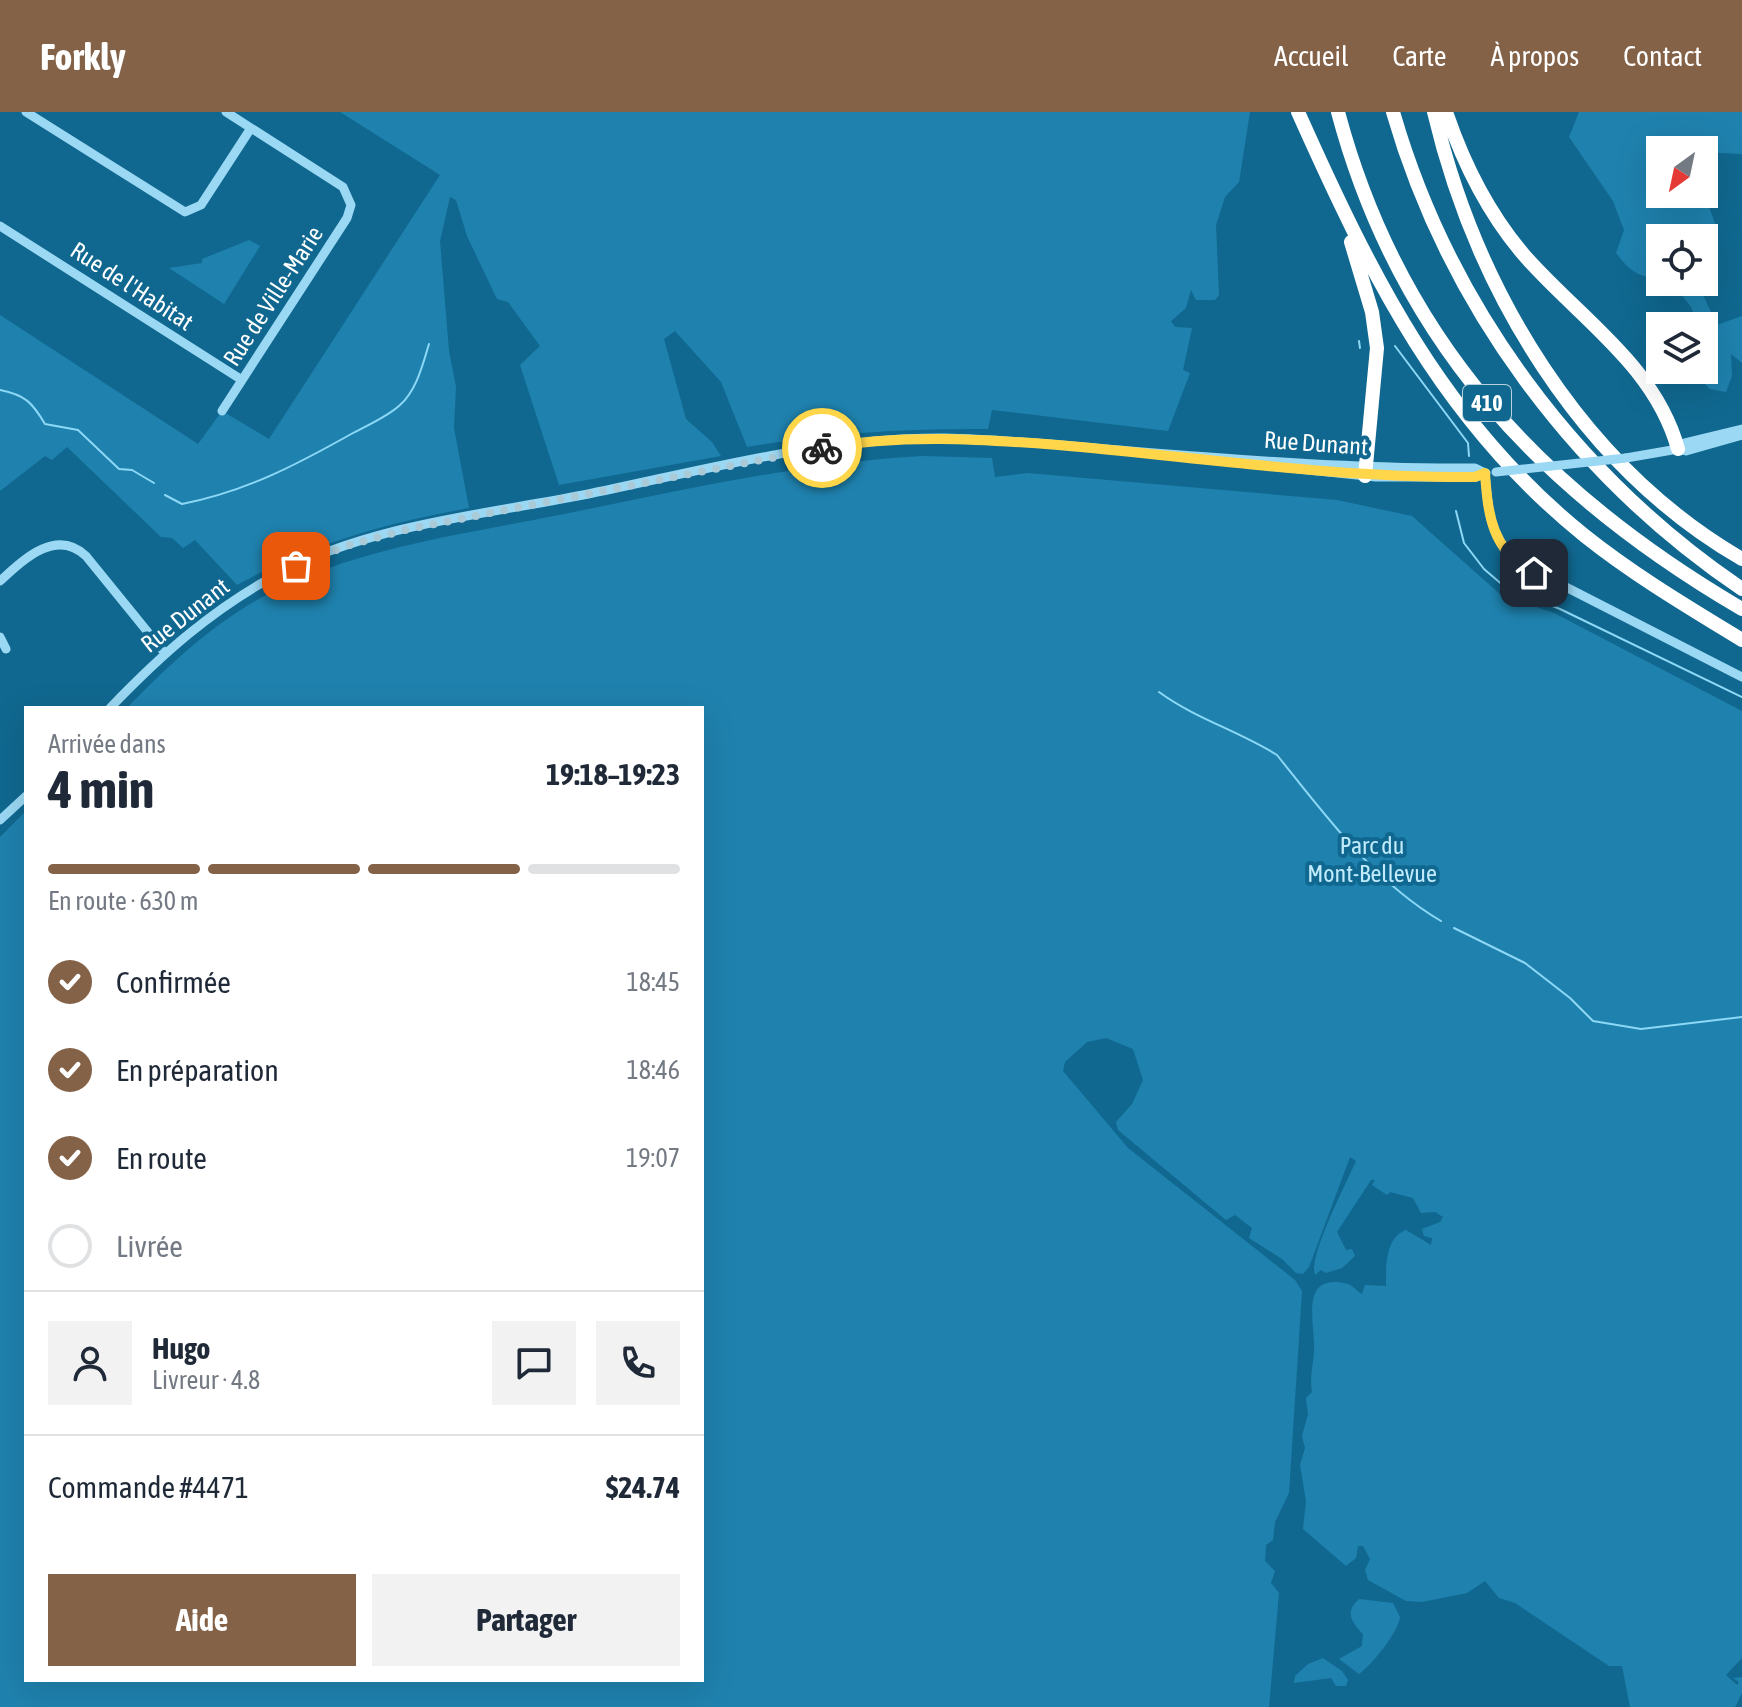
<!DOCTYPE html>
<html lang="fr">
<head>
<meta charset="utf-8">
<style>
  body { margin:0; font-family:"Asap Condensed",sans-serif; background:#f2f2f3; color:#1f2937; height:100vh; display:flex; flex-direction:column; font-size:30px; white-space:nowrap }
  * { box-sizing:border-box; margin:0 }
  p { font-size:26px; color:#747a83 }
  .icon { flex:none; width:44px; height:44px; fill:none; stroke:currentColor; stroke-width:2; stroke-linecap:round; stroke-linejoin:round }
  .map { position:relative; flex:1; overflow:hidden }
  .side { position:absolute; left:24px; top:594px; width:680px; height:976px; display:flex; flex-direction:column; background:#fff; border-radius:0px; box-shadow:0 8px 32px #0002 }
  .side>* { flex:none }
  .needle { width:52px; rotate:213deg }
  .tools { position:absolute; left:1646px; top:24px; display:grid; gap:16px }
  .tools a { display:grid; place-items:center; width:72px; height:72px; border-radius:0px; background:#fff; box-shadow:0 8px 32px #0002; font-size:40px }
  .pin { position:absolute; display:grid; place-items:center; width:68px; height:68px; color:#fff; margin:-34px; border-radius:16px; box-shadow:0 4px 12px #0006 }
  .courier { position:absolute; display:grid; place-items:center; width:80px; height:80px; margin:-40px; border:6px solid #ffd54a; border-radius:50%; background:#fff; color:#222; box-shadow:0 2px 10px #0007 }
  .overview em { font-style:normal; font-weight:700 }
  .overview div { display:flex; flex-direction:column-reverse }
  .overview { display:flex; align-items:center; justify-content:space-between; height:136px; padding:0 24px }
  h1 { font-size:52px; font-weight:700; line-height:60px }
  .bar { display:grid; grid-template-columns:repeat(4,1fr); gap:12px 8px; align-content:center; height:96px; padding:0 24px }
  .bar i { height:10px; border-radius:6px; background:#e0e1e3 }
  .bar .current { background:#846248 }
  .bar p { grid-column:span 4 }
  .line { display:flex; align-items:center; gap:20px; padding:0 24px; border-top:2px solid #e0e1e3 }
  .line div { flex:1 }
  .round { display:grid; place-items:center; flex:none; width:84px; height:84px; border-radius:0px; background:#f2f2f3 }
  ol { padding:0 24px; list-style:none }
  li { display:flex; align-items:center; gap:24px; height:88px }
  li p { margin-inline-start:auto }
  li .icon { padding:8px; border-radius:50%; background:#846248; color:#fff; stroke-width:4 }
  li:last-child { color:#747a83 }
  li i { width:44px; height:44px; border:4px solid #e0e1e3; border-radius:50% }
  .primary-button { display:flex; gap:16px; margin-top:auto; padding:16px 24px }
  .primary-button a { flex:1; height:92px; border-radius:0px; background:#846248; color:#fff; font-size:32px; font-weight:700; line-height:92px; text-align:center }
  .primary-button a+a { background:#f2f2f3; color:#1f2937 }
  header { display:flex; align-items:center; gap:48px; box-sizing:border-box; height:112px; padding:0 40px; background:#846248; color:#fff }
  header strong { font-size:38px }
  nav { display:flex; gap:44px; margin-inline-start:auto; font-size:28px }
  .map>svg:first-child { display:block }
  .green { fill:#1f82ae }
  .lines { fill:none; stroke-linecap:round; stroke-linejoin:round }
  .stream { stroke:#8cd8f6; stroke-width:2 }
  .minor { stroke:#9bd8f3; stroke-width:9 }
  .highway { stroke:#fff; stroke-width:14 }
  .minor-bridge { stroke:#9bd8f3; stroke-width:9 }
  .done { stroke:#abcad8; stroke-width:8; stroke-dasharray:0 14.4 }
  .route { stroke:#ffd54a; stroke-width:10 }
  .labels { text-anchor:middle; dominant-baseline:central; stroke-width:8; stroke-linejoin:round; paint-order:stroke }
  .shield { fill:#106890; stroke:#b7d2de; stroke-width:2 }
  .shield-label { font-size:22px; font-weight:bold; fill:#fff }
  .street-label { font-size:24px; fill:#fff; stroke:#106890 }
  .park-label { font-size:24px; fill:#c2ecfd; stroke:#106890 }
</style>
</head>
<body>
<header>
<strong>Forkly</strong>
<nav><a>Accueil</a><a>Carte</a><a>À propos</a><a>Contact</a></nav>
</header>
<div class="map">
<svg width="1742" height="1595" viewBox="0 0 1742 1595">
  <rect width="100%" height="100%" fill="#106890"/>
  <!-- green -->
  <path class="green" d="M340,0H1250L1239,70L1225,85L1216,113L1219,183L1215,188H1196L1191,178L1186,196L1171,209L1175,215L1192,216L1183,258L1190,261L1168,319L992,298L988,317C906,316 828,321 747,335L721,270L675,219L664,227L686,307L712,330L721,344L559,373L520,253L540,234L508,190L497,187L467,124L456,88L450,85L440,129L449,239L456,275L454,316L469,396C386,411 311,432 237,473L195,428L183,436L172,426L161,425L67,335L52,348L45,344L0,379V203L198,332L222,299L269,327L440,63Z
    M1579,0H1742V42L1660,38V82L1704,81L1716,114L1717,139L1712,141L1704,136V126H1660V166C1637,165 1630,159 1616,141L1624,118L1613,89L1569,25Z
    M249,128L260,134L224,192L169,156L202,151V147Z
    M1672,170H1697L1717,213L1742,204V251L1731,242L1732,264L1726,280L1710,277L1704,271L1709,250L1704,214H1698L1691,195Z
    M922,344L992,346L995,365L1027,361L1337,388L1412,404L1501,483L1554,501L1742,599V1546L1726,1563L1737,1573L1739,1570L1733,1566L1742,1565V1581L1735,1595H1630L1622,1554H1609L1515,1491L1499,1486L1485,1469L1467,1481L1422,1490L1406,1489L1368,1468L1365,1458L1370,1447L1363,1434H1358L1356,1446L1346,1454L1303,1417L1306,1389L1300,1353L1305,1336L1302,1324L1308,1302L1306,1286L1312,1280C1309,1262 1315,1248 1314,1231C1313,1204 1302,1160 1348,1172C1354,1174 1357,1180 1362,1182L1365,1173L1386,1174C1386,1156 1385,1125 1406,1118L1431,1133L1432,1126L1424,1124L1422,1117L1440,1110L1443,1105L1435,1100L1421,1101L1413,1086L1390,1080L1387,1083L1372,1073L1375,1068H1371L1337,1120L1346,1138L1352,1137L1355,1144L1342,1156L1326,1161L1321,1158L1315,1163C1308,1145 1347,1070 1356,1049L1350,1045L1309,1155L1303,1162L1296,1161L1282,1147L1249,1126L1252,1116L1235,1103L1226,1108L1118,1018L1116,1010L1132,992L1143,968L1133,937L1106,926L1087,930L1065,950L1063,959L1128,1036L1295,1168L1302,1179L1289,1381L1275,1410L1273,1428L1266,1433L1265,1449L1275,1459L1271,1471L1279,1481L1269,1595H0V725L26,699V1568H702V596H127C167,555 207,517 257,488C350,436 461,423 564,402C683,378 801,351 922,344Z
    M1359,1487L1393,1491L1400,1505C1399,1519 1372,1553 1359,1562L1339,1547L1362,1534L1363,1522C1352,1511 1344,1500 1359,1487Z
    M1323,1546L1342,1559L1348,1568L1346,1574H1336L1331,1566L1294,1571L1295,1564L1308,1552Z"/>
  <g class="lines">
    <!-- stream -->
    <path class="stream" d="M1359,229L1360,236
      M1395,234L1468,331L1469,344
      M0,278C25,283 32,290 45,312L78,318L119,357L132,358L154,371
      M165,383L182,392C247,379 296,353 353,321C368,313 387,305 400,293C417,278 423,251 429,232
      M1456,399L1464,431L1484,457L1505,475L1560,497L1742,585
      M1159,580C1196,607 1239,619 1277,643C1325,703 1374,770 1441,809
      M1454,816L1525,851L1570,886L1593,909L1641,917L1742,905"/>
    <!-- minor -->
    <path class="minor" d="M26,0L185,100L201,93L251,16
      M0,114L242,268
      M222,299L347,106L351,93L343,75L226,0
      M1678,337L1684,331L1742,317
      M1626,346L1678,337L1686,339L1742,323
      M1250,352L1376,365H1475L1486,361
      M1485,361C1488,395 1489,426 1517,450L1742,565
      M0,469C24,447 56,416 86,444L164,540
      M0,525L6,537
      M110,596C161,543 212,497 278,462C370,413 481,403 583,383C701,359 822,325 944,326C1006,327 1069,334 1130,339C1244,348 1360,357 1475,356L1485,361
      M0,708L26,684"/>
    <!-- highway -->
    <path class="highway" d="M1298,0C1371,163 1442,309 1585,424C1634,463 1688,495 1742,528
      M1338,0C1399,229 1542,380 1742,497
      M1393,0C1449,194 1575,364 1742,477
      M1434,0C1476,178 1581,354 1742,447
      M1446,0C1464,53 1488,101 1524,143C1579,206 1655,253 1678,337
      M1351,130L1372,200L1377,236L1365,364"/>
    <!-- minor-bridge -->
    <path class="minor-bridge" d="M1496,360L1626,346"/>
  </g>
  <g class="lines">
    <!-- done -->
    <path class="done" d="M296,454L346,434L409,417L822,336"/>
    <!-- route -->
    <path class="route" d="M822,336C901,322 979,327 1058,333C1197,345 1335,366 1475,365L1485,361C1488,404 1492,439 1534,461"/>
  </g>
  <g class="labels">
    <!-- shield labels -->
    <rect class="shield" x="1463" y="273" width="48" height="36" rx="6"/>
    <g class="shield-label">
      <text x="1487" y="291">410</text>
    </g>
    <!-- street labels -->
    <g class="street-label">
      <text transform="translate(132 174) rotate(33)">Rue de l'Habitat</text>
      <text transform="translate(273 184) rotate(-57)">Rue de Ville-Marie</text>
      <text transform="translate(1316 331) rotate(4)">Rue Dunant</text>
      <text transform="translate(185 503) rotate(-38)">Rue Dunant</text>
    </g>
    <!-- park labels -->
    <g class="park-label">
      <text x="1372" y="733">Parc du<tspan x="1372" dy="28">Mont-Bellevue</tspan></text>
    </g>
  </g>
</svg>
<div class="tools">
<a><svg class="needle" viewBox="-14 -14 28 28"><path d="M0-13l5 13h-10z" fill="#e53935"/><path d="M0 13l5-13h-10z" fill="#747a83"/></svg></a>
<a><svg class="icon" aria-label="locate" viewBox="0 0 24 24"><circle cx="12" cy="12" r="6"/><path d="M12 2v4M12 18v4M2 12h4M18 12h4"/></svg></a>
<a><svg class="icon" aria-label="layers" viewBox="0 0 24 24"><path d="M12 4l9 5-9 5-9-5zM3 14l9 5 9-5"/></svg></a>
</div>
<div class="pin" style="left:296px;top:454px;background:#ea580c"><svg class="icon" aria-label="bag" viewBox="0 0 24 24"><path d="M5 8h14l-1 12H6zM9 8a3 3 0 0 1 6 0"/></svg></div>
<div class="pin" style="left:1534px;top:461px;background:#1f2937"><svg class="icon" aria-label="home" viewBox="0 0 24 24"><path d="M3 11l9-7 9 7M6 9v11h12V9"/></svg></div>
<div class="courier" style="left:822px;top:336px"><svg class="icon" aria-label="bike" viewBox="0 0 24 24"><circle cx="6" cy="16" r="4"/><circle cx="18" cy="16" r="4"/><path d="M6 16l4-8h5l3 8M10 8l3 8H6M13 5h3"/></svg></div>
<section class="side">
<div class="overview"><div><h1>4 min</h1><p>Arrivée dans</p></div><em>19:18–19:23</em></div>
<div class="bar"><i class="current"></i><i class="current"></i><i class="current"></i><i></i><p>En route · 630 m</p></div>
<ol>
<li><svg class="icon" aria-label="check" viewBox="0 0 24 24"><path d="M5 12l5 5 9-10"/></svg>Confirmée<p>18:45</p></li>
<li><svg class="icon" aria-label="check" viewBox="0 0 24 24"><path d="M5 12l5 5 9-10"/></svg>En préparation<p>18:46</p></li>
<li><svg class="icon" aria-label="check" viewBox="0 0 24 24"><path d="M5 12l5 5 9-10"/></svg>En route<p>19:07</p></li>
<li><i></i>Livrée</li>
</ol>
<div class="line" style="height:144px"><a class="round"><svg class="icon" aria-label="person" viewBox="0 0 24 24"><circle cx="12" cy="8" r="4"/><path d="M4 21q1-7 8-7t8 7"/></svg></a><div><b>Hugo</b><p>Livreur · 4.8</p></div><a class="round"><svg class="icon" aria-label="chat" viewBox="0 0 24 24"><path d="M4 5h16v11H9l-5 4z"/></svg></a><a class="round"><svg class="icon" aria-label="phone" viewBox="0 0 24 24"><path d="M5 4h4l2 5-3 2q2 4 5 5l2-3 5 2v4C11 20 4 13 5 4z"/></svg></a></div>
<div class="line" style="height:104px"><div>Commande #4471</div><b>$24.74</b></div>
<div class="primary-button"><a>Aide</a><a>Partager</a></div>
</section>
</div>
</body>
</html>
